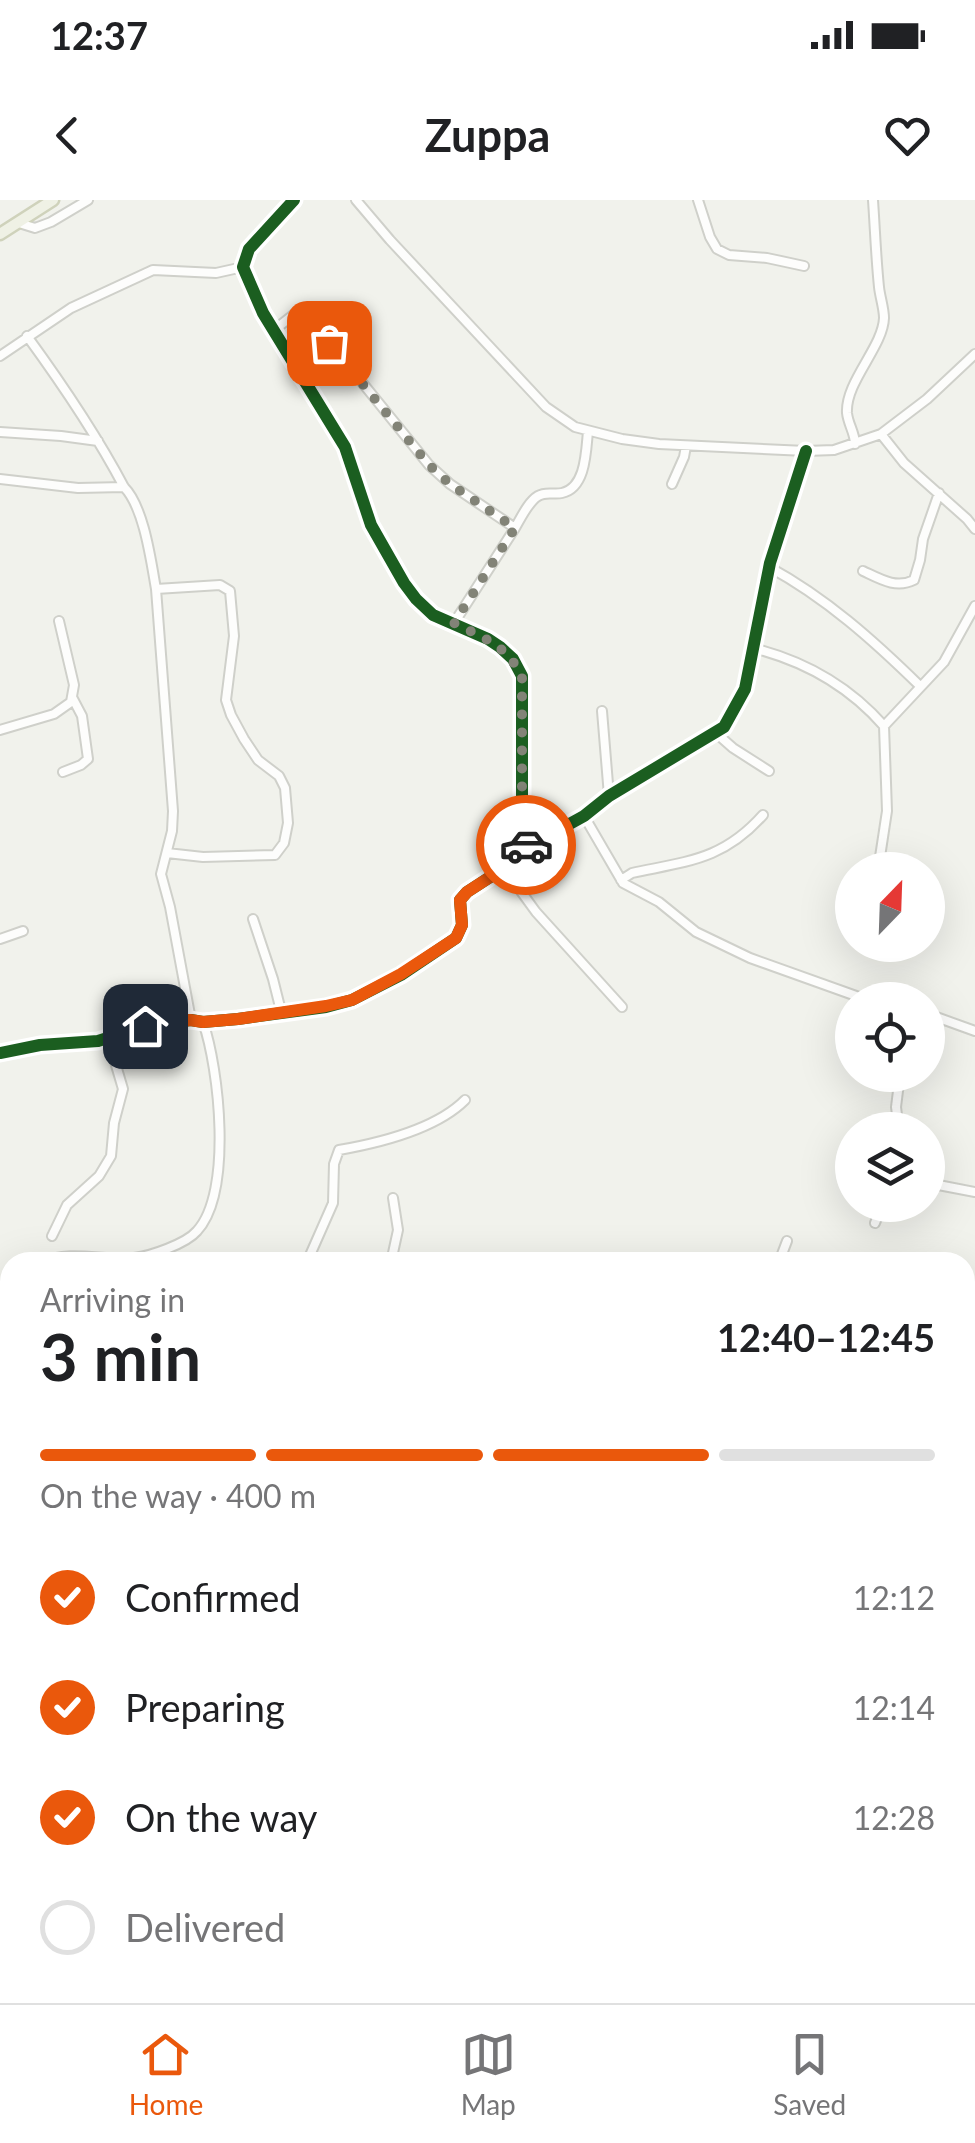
<!DOCTYPE html>
<html lang="en">
<head>
<meta charset="utf-8">
<style>
  body { margin:0; font-family:Lato,sans-serif; background:#f2f2f2; color:#202124; height:100vh; display:flex; flex-direction:column; font-size:38px; white-space:nowrap }
  * { box-sizing:border-box; margin:0 }
  p { font-size:32px; color:#757577 }
  .icon { flex:none; width:55px; height:55px; fill:none; stroke:currentColor; stroke-width:2; stroke-linecap:round; stroke-linejoin:round }
  .map { position:relative; flex:1; overflow:hidden }
  .sheet { position:absolute; left:0px; top:1052px; width:975px; height:752px; display:flex; flex-direction:column; background:#fff; border-radius:30px 30px 0 0; box-shadow:0 10px 40px #0002 }
  .sheet>* { flex:none }
  .needle { width:65px; rotate:23deg }
  .buttons { position:absolute; left:835px; top:652px; display:grid; gap:20px }
  .buttons a { display:grid; place-items:center; width:110px; height:110px; border-radius:50%; background:#fff; box-shadow:0 10px 40px #0002; font-size:50px }
  .pin { position:absolute; display:grid; place-items:center; width:85px; height:85px; color:#fff; margin:-42px; border-radius:20px; box-shadow:0 5px 15px #0006 }
  .courier { position:absolute; display:grid; place-items:center; width:100px; height:100px; margin:-50px; border:8px solid #ea580c; border-radius:50%; background:#fff; color:#222; box-shadow:0 2px 12px #0007 }
  .overview em { font-style:normal; font-weight:700 }
  .overview div { display:flex; flex-direction:column-reverse }
  .overview { display:flex; align-items:center; justify-content:space-between; height:170px; padding:0 40px }
  h1 { font-size:65px; font-weight:700; line-height:75px }
  .bar { display:grid; grid-template-columns:repeat(4,1fr); gap:15px 10px; align-content:center; height:120px; padding:0 40px }
  .bar i { height:12px; border-radius:8px; background:#e0e0e0 }
  .bar .selected { background:#ea580c }
  .bar p { grid-column:span 4 }
  ol { padding:0 40px; list-style:none }
  li { display:flex; align-items:center; gap:30px; height:110px }
  li p { margin-inline-start:auto }
  li .icon { padding:10px; border-radius:50%; background:#ea580c; color:#fff; stroke-width:4 }
  li:last-child { color:#757577 }
  li i { width:55px; height:55px; border:5px solid #e0e0e0; border-radius:50% }
  .status { display:flex; justify-content:space-between; align-items:center; height:70px; padding:0 50px; background:#fff; direction:ltr }
  .status svg { height:28px; fill:currentColor }
  header { display:flex; justify-content:space-between; align-items:center; height:130px; padding:0 40px; background:#fff; font-size:45px; font-weight:700 }
  .tabs { display:flex; justify-content:space-around; align-items:center; height:140px; border-top:2px solid #e0e0e0; background:#fff; font-size:28px; color:#757577 }
  .tabs a { display:grid; justify-items:center; gap:5px }
  .tabs .selected { color:#ea580c }
  .map>svg:first-child { display:block }
  .lines { fill:none; stroke-linecap:round; stroke-linejoin:round }
  .minor-casing { stroke:#cfd0ca; stroke-width:12 }
  .major-casing { stroke:#cfd2bb; stroke-width:15 }
  .minor { stroke:#fdfdfc; stroke-width:8 }
  .major { stroke:#eff1e5; stroke-width:10 }
  .cycleway-casing { stroke:#fff; stroke-width:19 }
  .cycleway { stroke:#1b5e20; stroke-width:12 }
  .done { stroke:#828377; stroke-width:10; stroke-dasharray:0 18 }
  .route { stroke:#ea580c; stroke-width:12 }
</style>
</head>
<body>
<div class="status"><b>12:37</b><svg viewBox="0 0 49 12"><path d="M0 12V9h3v3zM5 12V6h3v6zM10 12V3h3v9zM15 12V0h3v12zM26 1h20v11H26zM47 4h2v5h-2z"/></svg></div>
<header><svg class="icon" aria-label="back" viewBox="0 0 24 24"><path d="M15 5l-7 7 7 7"/></svg>Zuppa<svg class="icon" aria-label="heart" viewBox="0 0 24 24"><path d="M12 20l-8-8c-3-5 5-10 8-4 3-6 11-1 8 4z"/></svg></header>
<div class="map">
<svg width="975" height="1803" viewBox="0 0 975 1803">
  <rect width="100%" height="100%" fill="#f1f2ec"/>
  <g class="lines">
    <!-- minor casing -->
    <g class="minor-casing">
      <path id="minor" d="M294,0L249,49L243,67L263,113L345,247L371,325L404,383L416,399L433,415L488,439L500,447L513,459L522,476V609L526,648
        M356,0L390,40L546,207L575,227L622,239L659,244L806,251L834,250L881,234L927,199L975,154
        M698,0L710,37L717,49L729,55L767,58L804,66
        M19,23L35,28L51,22L88,0
        M273,131L297,112H305L429,265L450,284L515,328L454,423
        M27,136C62,184 96,234 124,287C144,307 151,361 156,389L173,611L172,631L161,674L170,707L191,820
        M0,156L71,108L153,70L216,73L243,67
        M0,232L61,236L98,241
        M881,234L904,263L967,319L975,329
        M855,244C855,233 848,224 847,213C845,182 883,147 884,118C884,108 880,97 879,87C876,58 875,29 873,0
        M0,279L78,288L124,287
        M672,284L684,257L686,246
        M515,328C521,318 528,302 538,296C546,291 554,295 562,293C586,288 586,251 588,231
        M769,367C826,398 873,440 920,486
        M863,371C880,379 896,389 914,380L920,360L923,339L939,293
        M156,389L220,385L230,391L234,436L226,500L231,515L244,539L258,560L279,576L285,588L288,623L284,643L275,655L203,657L167,653
        M753,448C805,461 849,486 884,526
        M602,511L609,596
        M0,530L54,514L71,502L74,485L59,421
        M716,533L733,548L769,571
        M63,572L81,565L88,559L82,516L72,497
        M584,616L623,683L659,702L696,732L750,758L859,797L885,800
        M504,668L536,712L622,807
        M878,670L887,611L884,526L944,462L975,406
        M621,680L632,673C688,661 723,660 763,615
        M253,719L273,779L281,811
        M0,739L23,731
        M928,814L975,831
        M0,853L40,845L98,841L145,826L191,820L203,822L238,819L326,807L352,800L401,775L456,738L462,725L460,700L467,692L504,668L526,648L584,616L609,596L724,527L745,489L770,363L806,251
        M899,930L896,907L900,875
        M928,983L975,992
        M875,1023L882,1005
        M52,1036L67,1005L99,976L111,956L114,923L123,889L108,838
        M43,1062C70,1050 104,1061 134,1058C150,1056 186,1044 197,1031C233,992 219,868 203,822
        M307,1062L333,1003L334,964L339,950C379,943 436,929 465,900
        M391,1062L398,1030L393,998
        M779,1062L787,1041
        M6,1194C6,1183 6,1172 5,1161C2,1138 0,1119 10,1099
        M0,1454L10,1458
        M965,1556L975,1553
        M0,1602L10,1605
        M0,1757L10,1758
        M471,1795L474,1803
        M0,1802L10,1772
        M669,1803L683,1798"/>
    </g>
    <!-- major casing -->
    <g class="major-casing">
      <path id="major" d="M0,34L53,0"/>
    </g>
    <!-- minor -->
    <use href="#minor" class="minor"/>
    <!-- major -->
    <use href="#major" class="major"/>
    <!-- cycleway casing -->
    <g class="cycleway-casing">
      <path id="cycleway" d="M294,0L249,49L243,67L263,113L345,247L371,325L404,383L416,399L433,415L488,439L500,447L513,459L522,476V609L526,648
        M0,853L40,845L98,841L145,826L191,820L203,822L238,819L326,807L352,800L401,775L456,738L462,725L460,700L467,692L504,668L526,648L584,616L609,596L724,527L745,489L770,363L806,251"/>
    </g>
    <!-- cycleway -->
    <use href="#cycleway" class="cycleway"/>
  </g>
  <g class="lines">
    <!-- done -->
    <path class="done" d="M329,143L429,265L450,284L515,328L454,423C485,439 505,444 522,476V609L526,645"/>
    <!-- route -->
    <path class="route" d="M145,826L190,820L203,822L238,819L326,806L352,800L401,774L456,738L462,725L460,700L467,692L504,668L526,648V645"/>
  </g>
</svg>
<div class="buttons">
<a><svg class="needle" viewBox="-14 -14 28 28"><path d="M0-13l5 13h-10z" fill="#e53935"/><path d="M0 13l5-13h-10z" fill="#757577"/></svg></a>
<a><svg class="icon" aria-label="locate" viewBox="0 0 24 24"><circle cx="12" cy="12" r="6"/><path d="M12 2v4M12 18v4M2 12h4M18 12h4"/></svg></a>
<a><svg class="icon" aria-label="layers" viewBox="0 0 24 24"><path d="M12 4l9 5-9 5-9-5zM3 14l9 5 9-5"/></svg></a>
</div>
<div class="pin" style="left:329px;top:143px;background:#ea580c"><svg class="icon" aria-label="bag" viewBox="0 0 24 24"><path d="M5 8h14l-1 12H6zM9 8a3 3 0 0 1 6 0"/></svg></div>
<div class="pin" style="left:145px;top:826px;background:#1f2937"><svg class="icon" aria-label="home" viewBox="0 0 24 24"><path d="M3 11l9-7 9 7M6 9v11h12V9"/></svg></div>
<div class="courier" style="left:526px;top:645px"><svg class="icon" aria-label="car" viewBox="0 0 24 24"><path d="M5 17H2v-5l4-1 3-4h7l3 4 3 1v5h-3M9 17h6M6 11h13"/><circle cx="7" cy="17" r="2"/><circle cx="17" cy="17" r="2"/></svg></div>
<section class="sheet">
<div class="overview"><div><h1>3 min</h1><p>Arriving in</p></div><em>12:40–12:45</em></div>
<div class="bar"><i class="selected"></i><i class="selected"></i><i class="selected"></i><i></i><p>On the way · 400 m</p></div>
<ol>
<li><svg class="icon" aria-label="check" viewBox="0 0 24 24"><path d="M5 12l5 5 9-10"/></svg>Confirmed<p>12:12</p></li>
<li><svg class="icon" aria-label="check" viewBox="0 0 24 24"><path d="M5 12l5 5 9-10"/></svg>Preparing<p>12:14</p></li>
<li><svg class="icon" aria-label="check" viewBox="0 0 24 24"><path d="M5 12l5 5 9-10"/></svg>On the way<p>12:28</p></li>
<li><i></i>Delivered</li>
</ol>
</section>
</div>
<nav class="tabs">
<a class="selected"><svg class="icon" aria-label="home" viewBox="0 0 24 24"><path d="M3 11l9-7 9 7M6 9v11h12V9"/></svg>Home</a>
<a><svg class="icon" aria-label="map" viewBox="0 0 24 24"><path d="M3 6l6-2 6 2 6-2v14l-6 2-6-2-6 2zM9 4v14M15 6v14"/></svg>Map</a>
<a><svg class="icon" aria-label="saved" viewBox="0 0 24 24"><path d="M7 4h10v16l-5-4-5 4z"/></svg>Saved</a>
</nav>
</body>
</html>
